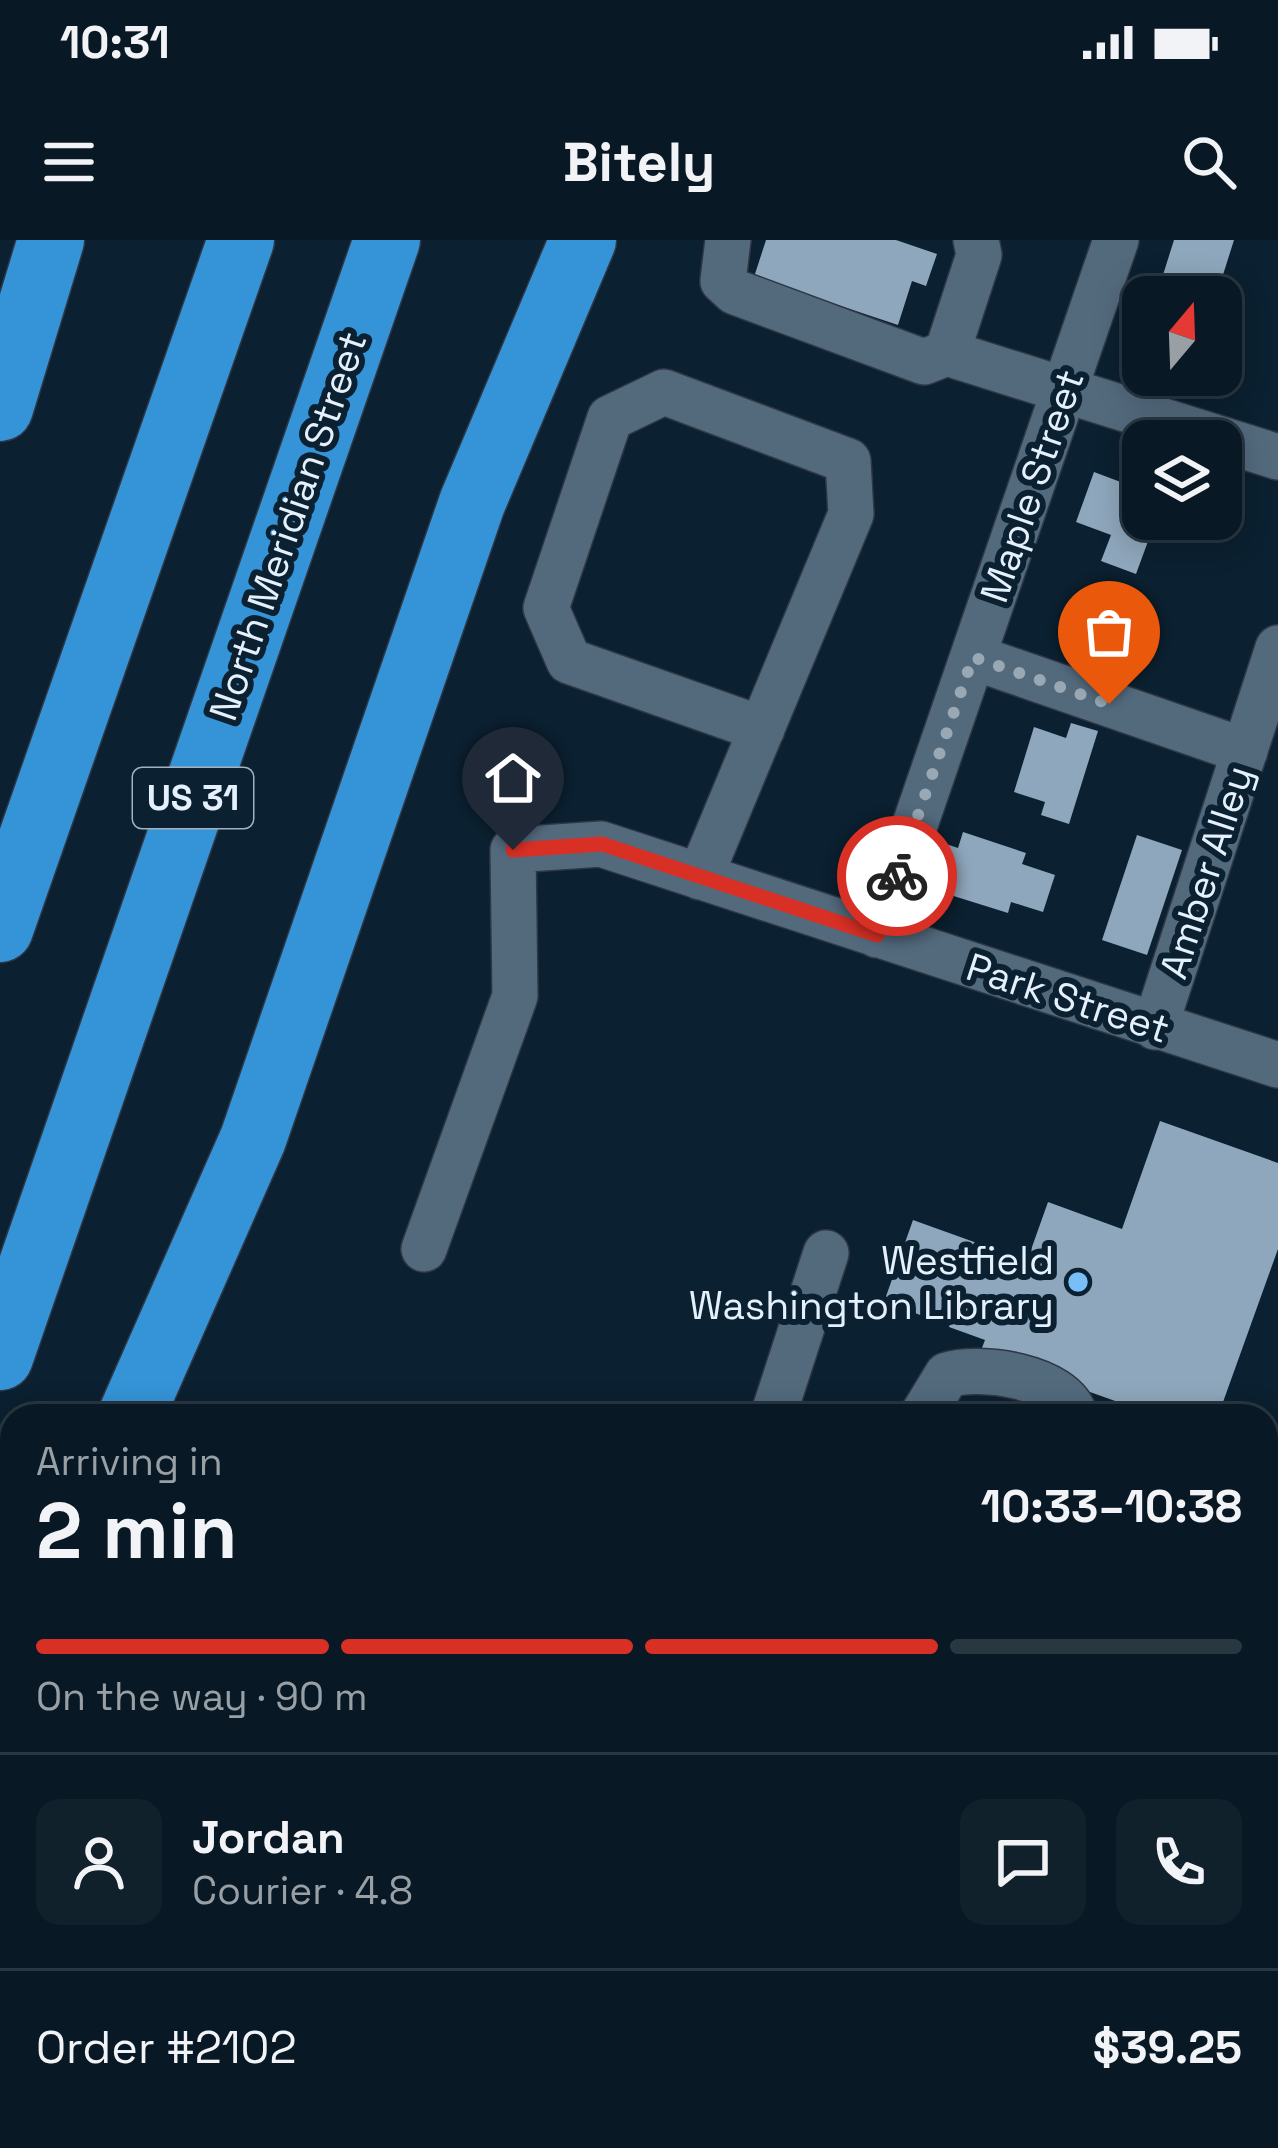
<!DOCTYPE html>
<html lang="en">
<head>
<meta charset="utf-8">
<style>
  body { margin:0; font-family:"Space Grotesk",sans-serif; background:#11212c; color:#f1f3f6; height:100vh; display:flex; flex-direction:column; font-size:45px; white-space:nowrap }
  * { box-sizing:border-box; margin:0 }
  p { font-size:39px; color:#98a0a6 }
  .icon { flex:none; width:66px; height:66px; fill:none; stroke:currentColor; stroke-width:2; stroke-linecap:round; stroke-linejoin:round }
  .map { position:relative; flex:1; overflow:hidden }
  .side { position:absolute; left:0px; top:1164px; width:1278px; height:744px; display:flex; flex-direction:column; background:#081824; border-radius:36px 36px 0 0; box-shadow:0 6px 30px #0003,0 0 0 3px #293741 }
  .side>* { flex:none }
  .needle { width:78px; rotate:19deg }
  .tools { position:absolute; left:1122px; top:36px; display:grid; gap:24px }
  .tools a { display:grid; place-items:center; width:120px; height:120px; border-radius:24px; background:#081824; box-shadow:0 6px 30px #0003,0 0 0 3px #293741; font-size:60px }
  .pin { position:absolute; display:grid; place-items:center; width:102px; height:102px; color:#fff; margin:-123px -51px; border-radius:50% 50% 50% 0; rotate:-45deg; box-shadow:0 0 12px #0007 }
  .pin .icon { rotate:45deg }
  .courier { position:absolute; display:grid; place-items:center; width:120px; height:120px; margin:-60px; border:9px solid #d93025; border-radius:50%; background:#fff; color:#222; box-shadow:0 3px 15px #0007 }
  .head em { font-style:normal; font-weight:700 }
  .head div { display:flex; flex-direction:column-reverse }
  .head { display:flex; align-items:center; justify-content:space-between; height:204px; padding:0 36px }
  h1 { font-size:78px; font-weight:700; line-height:90px }
  .bar { display:grid; grid-template-columns:repeat(4,1fr); gap:18px 12px; align-content:center; height:144px; padding:0 36px }
  .bar i { height:15px; border-radius:9px; background:#293741 }
  .bar .current { background:#d93025 }
  .bar p { grid-column:span 4 }
  .line { display:flex; align-items:center; gap:30px; padding:0 36px; border-top:3px solid #293741 }
  .line div { flex:1 }
  .round { display:grid; place-items:center; flex:none; width:126px; height:126px; border-radius:24px; background:#11212c }
  .status { display:flex; justify-content:space-between; align-items:center; height:84px; padding:0 60px; background:#081824; direction:ltr }
  .status svg { height:33px; fill:currentColor }
  header { display:flex; justify-content:space-between; align-items:center; height:156px; padding:0 36px; background:#081824; font-size:54px; font-weight:700 }
  .map>svg:first-child { display:block }
  .building { fill:#8fa7bc }
  .lines { fill:none; stroke-linecap:round; stroke-linejoin:round }
  .minor-casing { stroke:#2e3746; stroke-width:48 }
  .highway-casing { stroke:#2e3746; stroke-width:69 }
  .path { stroke:#70818f; stroke-width:6; stroke-dasharray:12 6; stroke-linecap:butt }
  .minor { stroke:#536a7d; stroke-width:45 }
  .highway { stroke:#3594d7; stroke-width:66 }
  .done { stroke:#98a8b5; stroke-width:12; stroke-dasharray:0 21.6 }
  .route { stroke:#d93025; stroke-width:15 }
  .poi-dot { fill:#78bff8; stroke:#0b2030; stroke-width:4.5 }
  .labels { text-anchor:middle; dominant-baseline:central; stroke-width:12; stroke-linejoin:round; paint-order:stroke }
  .shield { fill:#0b2030; stroke:#a3b2bf; stroke-width:3 }
  .shield-label { font-size:36px; font-weight:bold; fill:#e4f1fc }
  .street-label { font-size:39px; fill:#e4f1fc; stroke:#0b2030 }
  .poi-label { font-size:39px; fill:#e4f1fc; stroke:#0b2030; text-anchor:end }
</style>
</head>
<body>
<div class="status"><b>10:31</b><svg viewBox="0 0 49 12"><path d="M0 12V9h3v3zM5 12V6h3v6zM10 12V3h3v9zM15 12V0h3v12zM26 1h20v11H26zM47 4h2v5h-2z"/></svg></div>
<header><svg class="icon" aria-label="menu" viewBox="0 0 24 24"><path d="M4 6h16M4 12h16M4 18h16"/></svg>Bitely<svg class="icon" aria-label="search" viewBox="0 0 24 24"><circle cx="10" cy="10" r="6"/><path d="M15 15l6 6"/></svg></header>
<div class="map">
<svg width="1278" height="1908" viewBox="0 0 1278 1908">
  <rect width="100%" height="100%" fill="#0b2030"/>
  <!-- building -->
  <path class="building" d="M766,0H896L937,14L926,46L912,41L898,85L754,37Z
    M1174,0H1234L1216,57H1156Z
    M1094,232L1134,247L1124,274L1154,285L1136,334L1101,321L1111,295L1076,282Z
    M1071,483L1098,491L1069,584L1041,575L1045,562L1014,552L1034,487L1066,498Z
    M963,592L1026,613L1022,624L1055,635L1043,672L1011,662L1008,673L944,653L949,638L936,634L946,604L958,608Z
    M1137,595L1182,610L1147,715L1102,700Z
    M1160,881L1278,923V1009L1218,1176H1114L1118,1162L980,1113L985,1100L949,1087L956,1066L944,1062L937,1081L884,1062L913,980L1027,1021L1048,962L1122,989Z"/>
  <g class="lines">
    <!-- minor casing -->
    <g class="minor-casing">
      <path id="minor" d="M728,0L723,41L735,52L924,122L947,113L1278,217
        M947,113L979,15L976,0
        M973,417L1245,511
        M700,637L851,274L848,221L664,152L610,178L546,368L569,421L762,489
        M877,695L1116,0
        M1155,787L1278,408
        M424,1009L515,756L513,610L601,604L1278,825
        M773,1176L826,1013
        M922,1176L947,1135C980,1125 1064,1136 1075,1176
        M1266,1377L1278,1345
        M1266,1547L1278,1523
        M1012,1908L1016,1896
        M1082,1908L1086,1896"/>
    </g>
    <!-- highway casing -->
    <g class="highway-casing">
      <path id="highway" d="M0,168L51,0
        M0,689L241,0
        M0,1117L387,0
        M131,1176L253,899L472,263L583,0
        M0,1469L12,1442"/>
    </g>
    <!-- path -->
    <path class="path" d="M1266,1269L1278,1236
      M1266,1621L1278,1598"/>
    <!-- minor -->
    <use href="#minor" class="minor"/>
    <!-- highway -->
    <use href="#highway" class="highway"/>
  </g>
  <g class="lines">
    <!-- done -->
    <path class="done" d="M897,636L973,417L1109,464"/>
    <!-- route -->
    <path class="route" d="M513,610L602,604L877,695L897,636"/>
  </g>
  <!-- markers -->
  <circle class="poi-dot" cx="1078" cy="1042" r="12"/>
  <g class="labels">
    <!-- shield labels -->
    <rect class="shield" x="133" y="528" width="120" height="60" rx="9"/>
    <g class="shield-label">
      <text x="193" y="558">US 31</text>
    </g>
    <!-- street labels -->
    <g class="street-label">
      <text transform="translate(1032 246) rotate(-71)">Maple Street</text>
      <text transform="translate(288 286) rotate(-71)">North Meridian Street</text>
      <text transform="translate(1206 632) rotate(-72)">Amber Alley</text>
      <text transform="translate(1068 758) rotate(18)">Park Street</text>
    </g>
    <!-- poi labels -->
    <g class="poi-label">
      <text x="1054" y="1020">Westfield<tspan x="1054" dy="45">Washington Library</tspan></text>
    </g>
  </g>
</svg>
<div class="tools">
<a><svg class="needle" viewBox="-14 -14 28 28"><path d="M0-13l5 13h-10z" fill="#e53935"/><path d="M0 13l5-13h-10z" fill="#98a0a6"/></svg></a>
<a><svg class="icon" aria-label="layers" viewBox="0 0 24 24"><path d="M12 4l9 5-9 5-9-5zM3 14l9 5 9-5"/></svg></a>
</div>
<div class="pin" style="left:1109px;top:464px;background:#ea580c"><svg class="icon" aria-label="bag" viewBox="0 0 24 24"><path d="M5 8h14l-1 12H6zM9 8a3 3 0 0 1 6 0"/></svg></div>
<div class="pin" style="left:513px;top:610px;background:#1f2937"><svg class="icon" aria-label="home" viewBox="0 0 24 24"><path d="M3 11l9-7 9 7M6 9v11h12V9"/></svg></div>
<div class="courier" style="left:897px;top:636px"><svg class="icon" aria-label="bike" viewBox="0 0 24 24"><circle cx="6" cy="16" r="4"/><circle cx="18" cy="16" r="4"/><path d="M6 16l4-8h5l3 8M10 8l3 8H6M13 5h3"/></svg></div>
<section class="side">
<div class="head"><div><h1>2 min</h1><p>Arriving in</p></div><em>10:33–10:38</em></div>
<div class="bar"><i class="current"></i><i class="current"></i><i class="current"></i><i></i><p>On the way · 90 m</p></div>
<div class="line" style="height:216px"><a class="round"><svg class="icon" aria-label="person" viewBox="0 0 24 24"><circle cx="12" cy="8" r="4"/><path d="M4 21q1-7 8-7t8 7"/></svg></a><div><b>Jordan</b><p>Courier · 4.8</p></div><a class="round"><svg class="icon" aria-label="chat" viewBox="0 0 24 24"><path d="M4 5h16v11H9l-5 4z"/></svg></a><a class="round"><svg class="icon" aria-label="phone" viewBox="0 0 24 24"><path d="M5 4h4l2 5-3 2q2 4 5 5l2-3 5 2v4C11 20 4 13 5 4z"/></svg></a></div>
<div class="line" style="height:156px"><div>Order #2102</div><b>$39.25</b></div>
</section>
</div>
</body>
</html>
